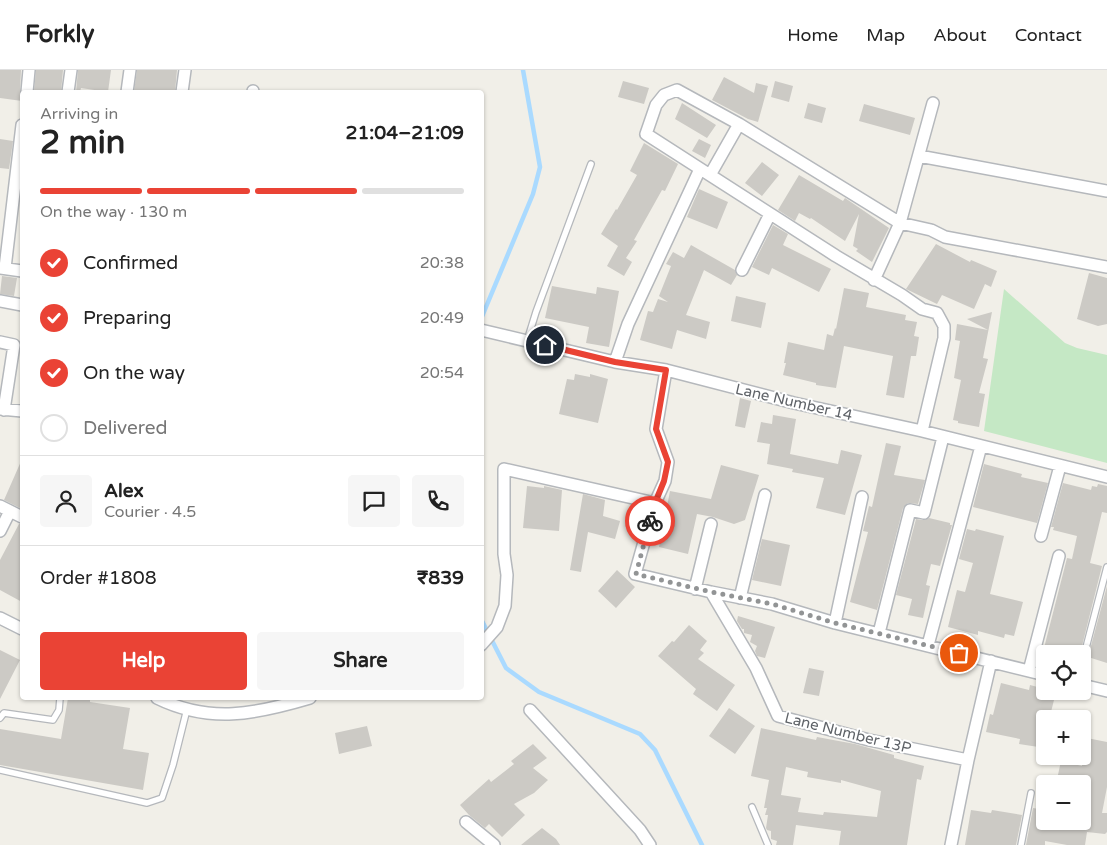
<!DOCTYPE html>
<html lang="en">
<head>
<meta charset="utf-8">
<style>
  body { margin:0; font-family:"Varela Round",sans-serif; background:#f6f6f6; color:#222; height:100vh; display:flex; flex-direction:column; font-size:19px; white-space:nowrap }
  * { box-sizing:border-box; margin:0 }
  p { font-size:16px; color:#767676 }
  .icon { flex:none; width:28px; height:28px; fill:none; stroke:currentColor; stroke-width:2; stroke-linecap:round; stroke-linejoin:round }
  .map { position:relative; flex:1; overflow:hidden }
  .side { position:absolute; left:20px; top:20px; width:464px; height:610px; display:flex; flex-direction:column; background:#fff; border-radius:5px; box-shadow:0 1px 4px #0004 }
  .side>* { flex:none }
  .fabs { position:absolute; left:1036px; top:575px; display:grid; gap:10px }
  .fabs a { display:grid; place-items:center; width:55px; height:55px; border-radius:5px; background:#fff; box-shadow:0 1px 4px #0004; font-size:25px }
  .pin { position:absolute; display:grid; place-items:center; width:42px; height:42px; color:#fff; margin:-21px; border:2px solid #fff; border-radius:50%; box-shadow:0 1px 5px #0007 }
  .courier { position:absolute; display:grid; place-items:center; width:50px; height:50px; margin:-25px; border:4px solid #ea4335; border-radius:50%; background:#fff; color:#222; box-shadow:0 1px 6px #0007 }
  .head em { font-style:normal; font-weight:700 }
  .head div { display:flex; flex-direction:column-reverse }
  .head { display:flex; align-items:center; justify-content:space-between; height:85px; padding:0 20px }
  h1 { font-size:32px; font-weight:700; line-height:38px }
  .bar { display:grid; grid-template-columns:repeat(4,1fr); gap:8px 5px; align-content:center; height:60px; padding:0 20px }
  .bar i { height:6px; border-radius:4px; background:#e0e0e0 }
  .bar .current { background:#ea4335 }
  .bar p { grid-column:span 4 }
  .line { display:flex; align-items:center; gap:12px; padding:0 20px; border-top:1px solid #e0e0e0 }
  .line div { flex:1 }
  .round { display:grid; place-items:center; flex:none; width:52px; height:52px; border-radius:5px; background:#f6f6f6 }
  ol { padding:0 20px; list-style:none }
  li { display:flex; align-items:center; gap:15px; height:55px }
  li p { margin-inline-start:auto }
  li .icon { padding:5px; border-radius:50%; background:#ea4335; color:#fff; stroke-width:4 }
  li:last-child { color:#767676 }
  li i { width:28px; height:28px; border:2px solid #e0e0e0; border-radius:50% }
  .action { display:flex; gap:10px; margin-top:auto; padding:10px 20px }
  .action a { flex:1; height:58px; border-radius:5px; background:#ea4335; color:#fff; font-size:20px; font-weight:700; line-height:58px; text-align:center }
  .action a+a { background:#f6f6f6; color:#222 }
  header { display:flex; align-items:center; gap:30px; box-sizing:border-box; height:70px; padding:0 25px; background:#fff; border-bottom:1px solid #e0e0e0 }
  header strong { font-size:24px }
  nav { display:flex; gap:28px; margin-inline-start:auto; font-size:18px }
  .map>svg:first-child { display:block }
  .green { fill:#c5e8c5 }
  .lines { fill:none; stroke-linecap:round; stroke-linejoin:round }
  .stream { stroke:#aadaff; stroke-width:4.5 }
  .building { fill:#cccac5; fill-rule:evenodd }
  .lane-casing { stroke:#b5b8bc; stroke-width:8 }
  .street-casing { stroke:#b5b8bc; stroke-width:14 }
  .lane { stroke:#fff; stroke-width:5.5 }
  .street { stroke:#fff; stroke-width:11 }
  .done { stroke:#929495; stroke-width:5; stroke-dasharray:0 9 }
  .route { stroke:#ea4335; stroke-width:6 }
  .labels { text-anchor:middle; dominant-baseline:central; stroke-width:4; stroke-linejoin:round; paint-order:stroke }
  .street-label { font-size:15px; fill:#5f6368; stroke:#fff }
</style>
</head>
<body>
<header>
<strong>Forkly</strong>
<nav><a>Home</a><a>Map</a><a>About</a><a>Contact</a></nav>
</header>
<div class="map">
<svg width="1107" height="775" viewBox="0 0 1107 775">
  <rect width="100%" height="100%" fill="#f1efe8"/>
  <!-- green -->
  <path class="green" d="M1004,219L1065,273L1077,278L1107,285V393L984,361Z"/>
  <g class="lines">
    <!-- stream -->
    <path class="stream" d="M481,249L533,124L540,97L523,0
      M481,549L506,598L539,622L640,664L655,680L702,775"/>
  </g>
  <!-- building -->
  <path class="building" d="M0,0H21L20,21L22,31L0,28Z
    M36,0H63L61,22L48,20V22H34Z
    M78,0H111L108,22L81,18L80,22H76Z
    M137,0H177L175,22H134Z
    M724,7L754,23L756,13L768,16L758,52L748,49L712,30Z
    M623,11L649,18L644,34L618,27Z
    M775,11L793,16L789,32L771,27Z
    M682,33L716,55L707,68L675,49Z
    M808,33L826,38L822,53L804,48Z
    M864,34L915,48L910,65L859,51Z
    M0,69L13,71L9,99L0,98Z
    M699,69L711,75L705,88L692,81Z
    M644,73L678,94L665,121L662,120L634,170L637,171L626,188L632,192L624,206L607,196L618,176L601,164L616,139L617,140L637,105L630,101Z
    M762,92L779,105L762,126L745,113Z
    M799,105L843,131L845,128L889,158L872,192L856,181L858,179L853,176L859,144L845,171L811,148L810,149L799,143L795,151L778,140Z
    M699,119L728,132L717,159L687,147Z
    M773,155L788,164L783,175L831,199L819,222L772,198L769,205L752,197Z
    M936,174L970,192L971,190L997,201L991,217L985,214L974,239L942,225L937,234L906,219Z
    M691,175L735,200L737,205L731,215L704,200L686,245L710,252L706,269L677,260L672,279L640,270L648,241L653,242L658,229L668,232L659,226L671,196L666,194L673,182L684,188Z
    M1089,203L1107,208V254L1098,256L1077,249Z
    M2,206L17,208L14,226L0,224Z
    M552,216L596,224L597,217L619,221L609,277L586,273L589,257L545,248Z
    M844,218L869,223L866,237L906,245L905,250L917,252L914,266L919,267L916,286H911L904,328L886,325L893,286L844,276L836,318L816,315V313L783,305L786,293H784L788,272L824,280L827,264L833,266L835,258L836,259Z
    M736,226L766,233L761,258L731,251Z
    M992,242L983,288L988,289L979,323L985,324L979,357L958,353V351L953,350L961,310L954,308L960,271L955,270L957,254L988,260L967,249Z
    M575,304L590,307V304L608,309L598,353L559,344L567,309L574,310Z
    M740,328L751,331L745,358L735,356Z
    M773,345L796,349L790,384L838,394L841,380L862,385L845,445L816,438L824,408L792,402L793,399L767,394L770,374L757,372L761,352L772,354Z
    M886,373L901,376L894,405L925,410L918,434L908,433L903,438L877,540L850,532L868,462L863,461L869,436L872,437Z
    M22,389V439L4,430Z
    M984,394L1022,404L1021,407L1048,413L1037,453L973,437Z
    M721,395L759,405L745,450L734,454L713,447L697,444L688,484L659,477L670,421L711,429Z
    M1063,413L1091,420L1092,416L1097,417L1098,414L1107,416V443L1102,442L1090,493L1102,496L1080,584H1048L1049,580L1044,578L1067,488L1072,489L1077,466L1053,460L1054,457H1051Z
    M527,416L544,418V416L562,420L559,461L523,458Z
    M583,424L605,430L603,446L620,451L615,469L588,462L581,502L570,500Z
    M929,448L950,453V455H952L940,496L931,494L926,515L930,516L923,548L908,545L912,529L896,525L916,449L923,450Z
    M19,454H22V532L0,520V490Z
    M967,459L975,461L976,459L1004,466L990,524L1023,532L1014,566L1005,564L1004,568L978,561V565L948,557L957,520L965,522L973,493L959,489Z
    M762,469L790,475L781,516L752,510Z
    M617,500L635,517L616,538L598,521Z
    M1107,516V593L1088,587Z
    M738,546L775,557L765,588L757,586L755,581L757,576L750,572L752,565L744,563V559H742L737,551Z
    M689,555L707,571L700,580L704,583L698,589L735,615L717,641L693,624L696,619L658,586L672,571L674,572Z
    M0,580L20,590L0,629Z
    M809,598L824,601L819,626L803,623Z
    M1001,613L1029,620L1030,615L1045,619V621L1056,622L1051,642L1045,641V678L1019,674L1020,669L986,662L990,644L993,645Z
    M68,628H90V632L130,638L123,679L149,683L143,720L0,695V659L61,669Z
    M729,638L755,656L735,684L709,666Z
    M367,656L372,676L339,684L335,663Z
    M761,658L816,670L817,667L855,674L894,685V688L924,696L921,710L917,709L907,775H839L841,761L796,755L793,775H776L777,771L771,769V761L767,760L766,758L768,745H765L767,738H764L769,710L751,706ZM786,697L808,702L807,707L841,713V710L881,721L877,747L824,742L823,745L798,742L801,728L781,725Z
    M1082,667L1107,672V717L1102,743H1107V762L1105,764L1087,762L1085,775H1067L1045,771V775H1026L1033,738L1045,740V751H1082V714H1056L1061,691L1082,696Z
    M533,674L547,688L533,698L548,710L534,723L514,734L525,745L502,767L489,754L485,758L469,745L460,735L489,709L491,712L514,694L511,691Z
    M971,740L991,743L992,740L1022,745L1016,775H965Z
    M542,758L556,769L560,775H521Z"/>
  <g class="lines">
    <!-- lane casing -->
    <g class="lane-casing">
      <path id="lane" d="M527,271L536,242L591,94
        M1082,593L1107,497
        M0,648L4,643L53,650L59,640L60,628
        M0,700L147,733L162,728L173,695L187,639
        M752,737L768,775
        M1021,775L1031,723"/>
    </g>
    <!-- street casing -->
    <g class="street-casing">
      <path id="street" d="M27,22L29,0
        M68,22L71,0
        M127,22L130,0
        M182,22L185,0
        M253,22V21
        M919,86L1107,121
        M710,105L739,54
        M0,198L22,201
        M5,198L22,55
        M742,200L770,144
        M874,210L900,153L933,33
        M0,231L22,235
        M481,260L615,292L666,300L794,333L922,361L1107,407
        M0,272L14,275L4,340
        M615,292L628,254L700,99
        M666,300L656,359L668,392L665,411L655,433L635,504L711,522L772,534L835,553L1045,605
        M0,339L22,341
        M922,361L944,268V256L937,243L922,239L902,225L836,186L646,64L656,35L664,25L677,20L739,54L900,153L931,160L945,167L1107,197
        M0,436L10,441L0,461
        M10,441L22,447
        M1041,466L1060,396
        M695,519L711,454
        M711,522L756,598L778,646L869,670L968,690
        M740,528L765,425
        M0,548L22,559
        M835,553L862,427
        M879,563L910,440L924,443L943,367
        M481,575L497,557L505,536L507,505L504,484V399L655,433
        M928,575L981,376
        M1029,601L1059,486
        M1082,615L1107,621
        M157,628C210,654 256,644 310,628
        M530,640L640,760L650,775
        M466,752L494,775
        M951,775L968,690L991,591"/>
    </g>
    <!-- lane -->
    <use href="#lane" class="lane"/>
    <!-- street -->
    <use href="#street" class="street"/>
  </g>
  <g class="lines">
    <!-- done -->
    <path class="done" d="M650,451L636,504L711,522L772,534L835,553L959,583"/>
    <!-- route -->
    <path class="route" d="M545,275L615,292L666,300L656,359L668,392L664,411L655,433L650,451"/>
  </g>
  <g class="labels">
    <!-- street labels -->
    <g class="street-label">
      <text transform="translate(794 332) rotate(13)">Lane Number 14</text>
      <text transform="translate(848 663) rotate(14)">Lane Number 13P</text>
    </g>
  </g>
</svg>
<div class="fabs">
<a><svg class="icon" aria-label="locate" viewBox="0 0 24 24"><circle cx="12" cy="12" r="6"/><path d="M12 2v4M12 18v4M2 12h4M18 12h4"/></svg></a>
<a>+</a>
<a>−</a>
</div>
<div class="pin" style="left:959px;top:583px;background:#ea580c"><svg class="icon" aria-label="bag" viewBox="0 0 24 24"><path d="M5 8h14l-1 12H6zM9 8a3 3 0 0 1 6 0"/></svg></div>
<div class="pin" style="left:545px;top:275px;background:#1f2937"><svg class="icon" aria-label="home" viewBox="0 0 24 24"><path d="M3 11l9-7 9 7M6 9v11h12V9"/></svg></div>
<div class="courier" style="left:650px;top:451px"><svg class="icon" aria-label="bike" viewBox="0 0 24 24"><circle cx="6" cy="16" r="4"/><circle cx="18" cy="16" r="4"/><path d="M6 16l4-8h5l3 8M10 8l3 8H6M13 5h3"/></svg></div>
<section class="side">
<div class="head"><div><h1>2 min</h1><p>Arriving in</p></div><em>21:04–21:09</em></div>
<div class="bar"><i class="current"></i><i class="current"></i><i class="current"></i><i></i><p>On the way · 130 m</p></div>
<ol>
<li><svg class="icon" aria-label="check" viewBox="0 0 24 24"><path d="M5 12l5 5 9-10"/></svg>Confirmed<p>20:38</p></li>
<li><svg class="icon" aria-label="check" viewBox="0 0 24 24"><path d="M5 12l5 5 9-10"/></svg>Preparing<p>20:49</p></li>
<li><svg class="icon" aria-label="check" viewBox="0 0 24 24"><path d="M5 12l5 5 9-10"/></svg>On the way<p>20:54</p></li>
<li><i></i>Delivered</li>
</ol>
<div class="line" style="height:90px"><a class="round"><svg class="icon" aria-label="person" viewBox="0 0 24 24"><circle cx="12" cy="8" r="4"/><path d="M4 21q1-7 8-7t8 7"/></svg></a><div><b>Alex</b><p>Courier · 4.5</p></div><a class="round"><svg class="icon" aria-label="chat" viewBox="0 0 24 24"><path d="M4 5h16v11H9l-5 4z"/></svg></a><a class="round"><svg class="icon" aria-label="phone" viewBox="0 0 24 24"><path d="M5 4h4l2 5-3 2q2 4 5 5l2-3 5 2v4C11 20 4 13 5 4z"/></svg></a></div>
<div class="line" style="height:65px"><div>Order #1808</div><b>₹839</b></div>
<div class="action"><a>Help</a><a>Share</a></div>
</section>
</div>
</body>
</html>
